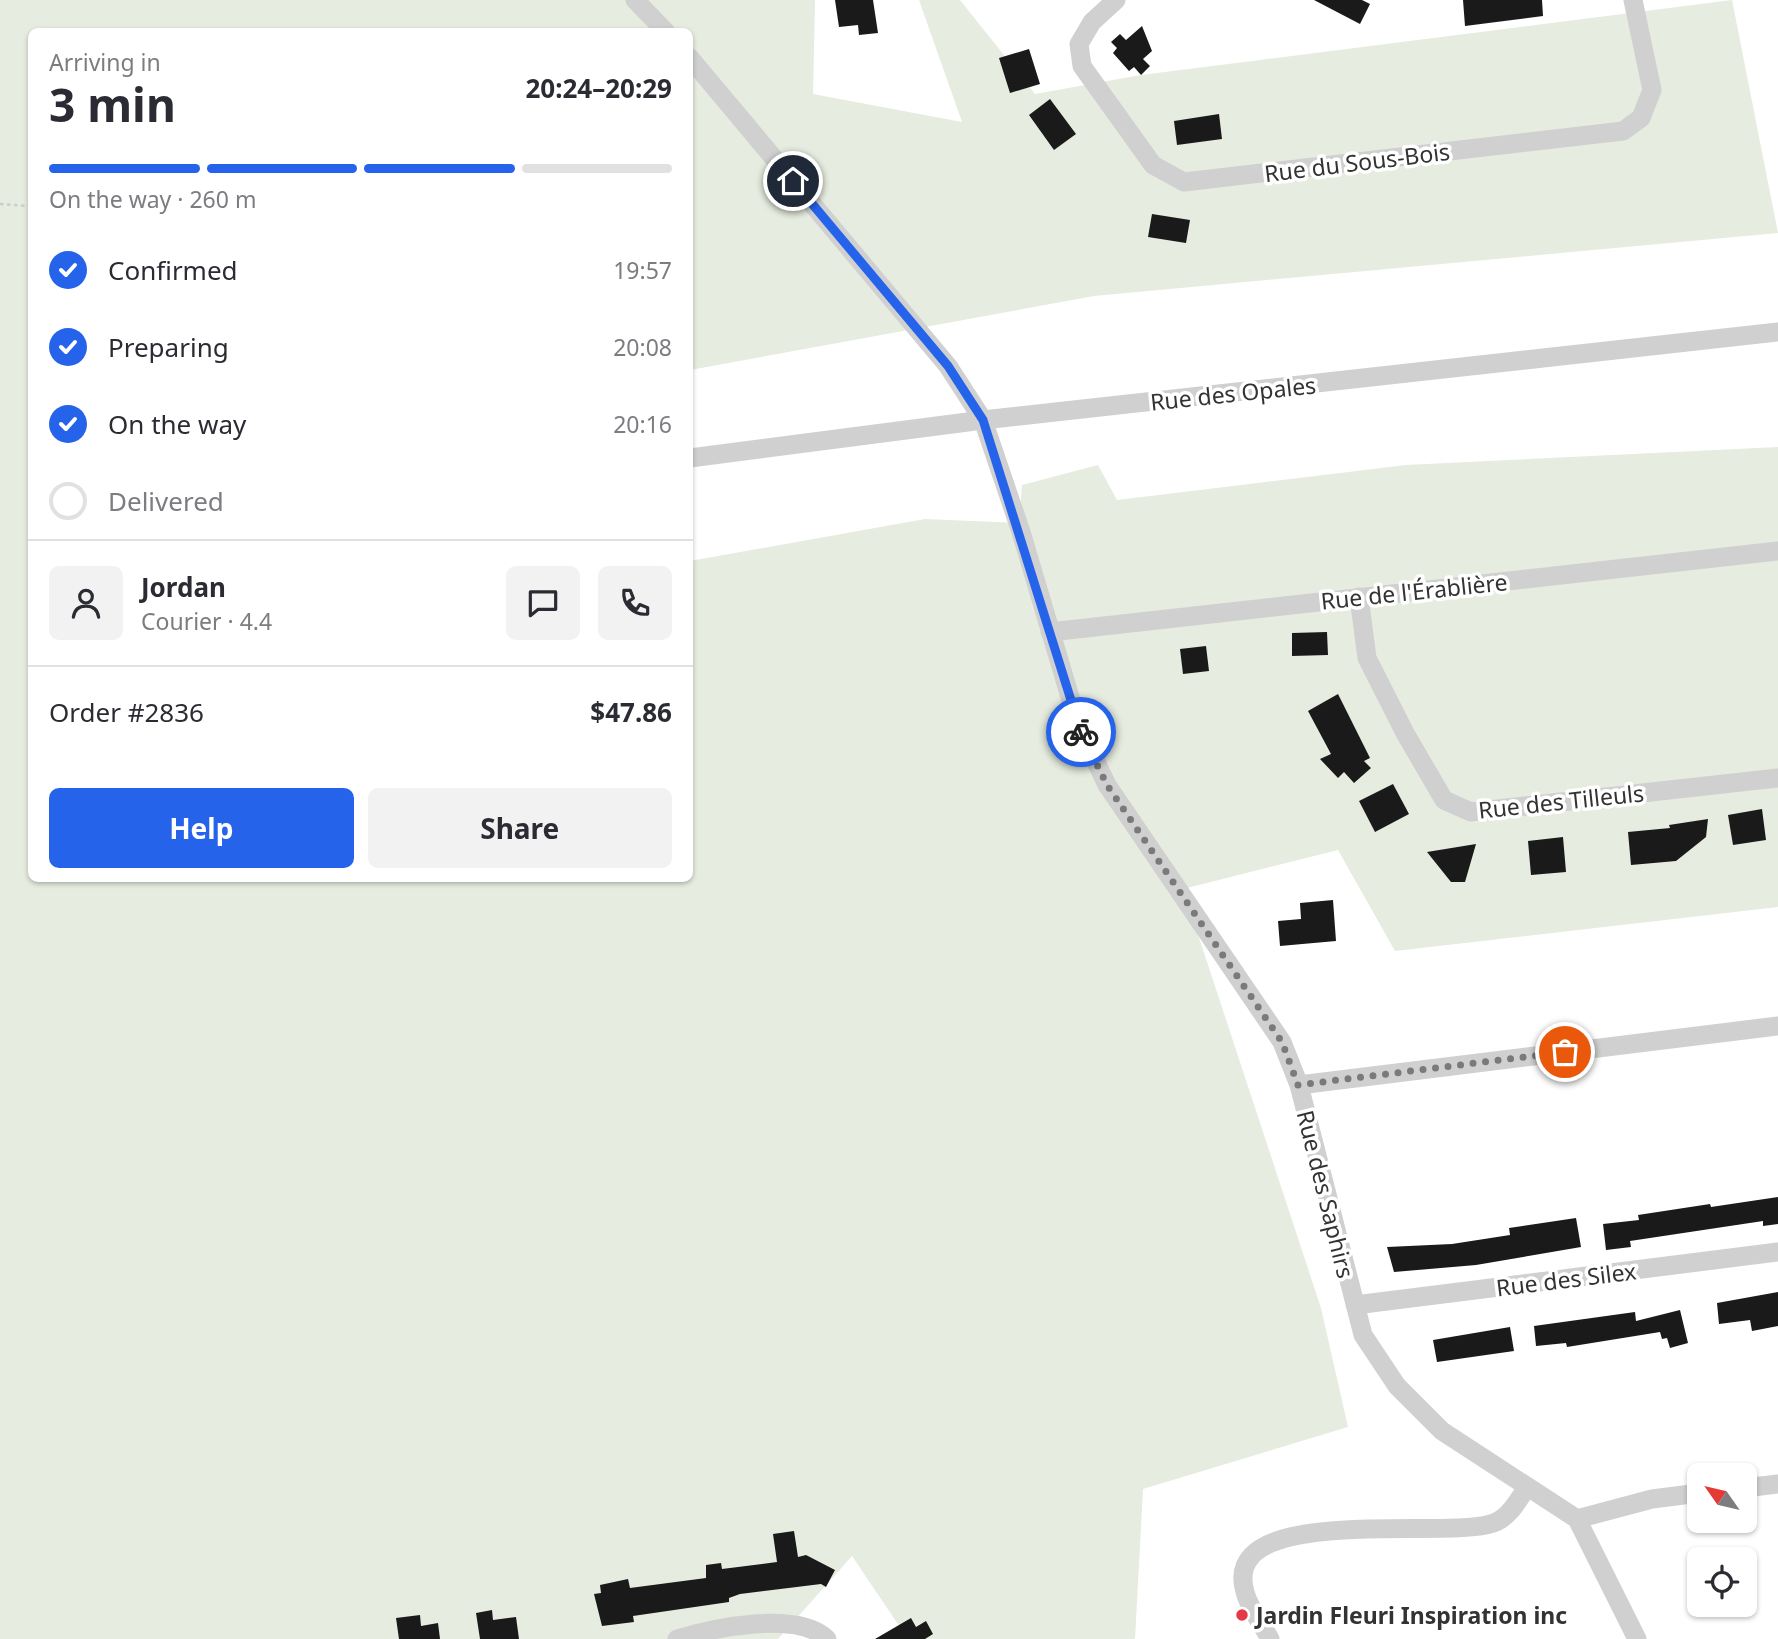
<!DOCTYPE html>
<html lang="en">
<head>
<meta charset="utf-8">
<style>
  body { margin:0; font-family:"Noto Sans",sans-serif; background:#f2f2f3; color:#2b2b33; height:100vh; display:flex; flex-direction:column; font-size:26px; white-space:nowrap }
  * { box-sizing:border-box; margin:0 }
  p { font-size:23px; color:#7c7c81 }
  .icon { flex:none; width:38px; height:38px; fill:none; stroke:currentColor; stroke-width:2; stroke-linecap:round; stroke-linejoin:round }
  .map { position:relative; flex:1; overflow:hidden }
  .drawer { position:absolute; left:28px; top:28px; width:665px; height:854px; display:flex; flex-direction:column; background:#fff; border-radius:10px; box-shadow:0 2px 5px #0004 }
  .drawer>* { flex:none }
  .needle { width:46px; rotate:304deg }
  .controls { position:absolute; left:1687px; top:1463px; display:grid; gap:14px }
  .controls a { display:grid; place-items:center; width:70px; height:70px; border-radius:10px; background:#fff; box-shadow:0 2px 5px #0004; font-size:35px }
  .pin { position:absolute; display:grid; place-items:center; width:60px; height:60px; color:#fff; margin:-30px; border:4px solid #fff; border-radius:50%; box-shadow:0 2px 7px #0007 }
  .courier { position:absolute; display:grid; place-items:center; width:70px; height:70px; margin:-35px; border:5px solid #2563eb; border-radius:50%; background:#fff; color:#222; box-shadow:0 2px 9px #0007 }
  .overview em { font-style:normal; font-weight:700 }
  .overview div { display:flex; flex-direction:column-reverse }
  .overview { display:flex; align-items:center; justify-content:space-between; height:119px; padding:0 21px }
  h1 { font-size:46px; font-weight:700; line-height:52px }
  .bar { display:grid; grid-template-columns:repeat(4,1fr); gap:10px 7px; align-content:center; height:84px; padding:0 21px }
  .bar i { height:9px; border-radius:5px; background:#e1e1e2 }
  .bar .active { background:#2563eb }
  .bar p { grid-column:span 4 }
  .line { display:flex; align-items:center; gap:18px; padding:0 21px; border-top:2px solid #e1e1e2 }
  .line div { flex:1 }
  .round { display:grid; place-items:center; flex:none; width:74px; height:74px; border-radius:10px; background:#f2f2f3 }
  ol { padding:0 21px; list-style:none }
  li { display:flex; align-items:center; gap:21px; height:77px }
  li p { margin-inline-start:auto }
  li .icon { padding:7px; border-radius:50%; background:#2563eb; color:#fff; stroke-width:4 }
  li:last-child { color:#7c7c81 }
  li i { width:38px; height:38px; border:4px solid #e1e1e2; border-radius:50% }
  .primary-button { display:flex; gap:14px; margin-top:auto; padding:14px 21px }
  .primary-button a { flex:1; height:80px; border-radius:10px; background:#2563eb; color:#fff; font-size:28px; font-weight:700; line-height:80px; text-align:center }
  .primary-button a+a { background:#f2f2f3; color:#2b2b33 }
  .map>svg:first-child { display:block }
  .green { fill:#e6ecdf }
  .building { fill:#1a1a1a }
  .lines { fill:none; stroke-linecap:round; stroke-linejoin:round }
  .path { stroke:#cdcdcd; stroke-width:2.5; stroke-dasharray:3.5 3.5; stroke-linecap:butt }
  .minor { stroke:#d0d0d0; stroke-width:19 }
  .done { stroke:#7a7a7a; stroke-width:7; stroke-dasharray:0 12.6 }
  .route { stroke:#2563eb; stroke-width:9 }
  .poi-dot { fill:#e63946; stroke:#fff; stroke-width:2.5 }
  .labels { text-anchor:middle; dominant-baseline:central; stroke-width:7; stroke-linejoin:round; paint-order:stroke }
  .street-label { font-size:23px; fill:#333; stroke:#fff }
  .poi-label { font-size:23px; font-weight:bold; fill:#333; stroke:#fff; text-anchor:start }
</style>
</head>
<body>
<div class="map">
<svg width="1778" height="1639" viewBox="0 0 1778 1639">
  <rect width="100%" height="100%" fill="#fff"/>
  <!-- green -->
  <path class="green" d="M0,0H815L813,94L962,122L919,0H960L1035,94L1141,75L1732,0L1778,233L1094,296L690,370V32H32V878H690V561L925,519L1019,523L1022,485L1098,465L1117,500L1406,465L1778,447V907L1395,951L1338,850L1183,889L1321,1308L1348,1427L1143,1489L1135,1639H908L852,1556L778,1639H0Z"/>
  <!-- building -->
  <path class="building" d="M835,0H873L878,33L859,35L858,25L839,27Z
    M1314,0H1362L1370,4L1360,24Z
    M1463,0H1542L1543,16L1465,26Z
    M1142,26L1152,51L1143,59L1150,66L1141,75L1134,67L1129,71L1113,53L1117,48L1111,42L1120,34L1126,40Z
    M1029,49L1040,84L1010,93L999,58Z
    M1050,99L1076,134L1054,150L1029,115Z
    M1219,114L1222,139L1177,145L1174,121Z
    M1152,214L1190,220L1186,243L1148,237Z
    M1327,632L1328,655L1292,656V633Z
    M1206,646L1209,671L1183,674L1180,649Z
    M1338,694L1370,758L1364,761L1371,768L1354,783L1344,772L1338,778L1320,759L1331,754L1308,711Z
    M1393,784L1409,814L1375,832L1359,801Z
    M1762,809L1766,840L1733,845L1728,815Z
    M1708,819L1706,837L1676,861L1631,865L1628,832L1670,828L1669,825Z
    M1563,837L1566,872L1531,875L1528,841Z
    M1476,844L1465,882H1451L1427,852Z
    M1333,900L1336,941L1280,946L1278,921L1301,919L1300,903Z
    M1778,1197V1224L1763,1226V1221L1630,1241L1631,1247L1606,1250L1603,1224L1639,1220L1638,1215L1710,1204L1711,1207Z
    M1576,1218L1581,1247L1476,1265L1394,1272L1387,1247L1452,1244L1510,1235L1509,1228Z
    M1778,1292V1326L1752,1331L1750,1320L1719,1324L1717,1303Z
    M1680,1310L1688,1343L1670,1348L1667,1338L1662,1339L1660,1332L1567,1347L1566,1343L1536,1346L1534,1326L1635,1312L1636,1321Z
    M1510,1327L1514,1351L1437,1362L1433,1340Z
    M794,1531L798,1557L806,1555L835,1570L826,1587L821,1584L740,1594L729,1598V1602L633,1616L634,1622L602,1626L594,1594L601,1593L600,1585L628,1579L630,1588L706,1578V1565L721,1563L722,1569L777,1562L773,1534Z
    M492,1610L493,1620L516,1617L519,1639H480L476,1613Z
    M420,1615L421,1626L438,1623L440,1639H399L396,1618Z
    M911,1618L916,1627L926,1621L933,1634L925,1639H875Z"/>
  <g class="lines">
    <!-- path -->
    <path class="path" d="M0,204L30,206"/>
    <!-- minor -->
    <path class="minor" d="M635,0L666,32
      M1116,0L1092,22L1079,44L1082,66L1153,165L1184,182L1623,131L1641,118L1652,90L1633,0
      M690,58L948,366L983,420L1021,532L1078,724L1107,785L1282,1042L1299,1085L1363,1335L1397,1386L1442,1431L1577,1519L1637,1639
      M690,458L983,420L1778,332
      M1359,597L1367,658L1405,733L1444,800L1471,812L1778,778
      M1050,632L1778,551
      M1299,1085L1778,1026
      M1355,1305L1778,1252
      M1745,1488L1778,1484
      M1577,1519L1652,1499L1699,1493
      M677,1639C714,1628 797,1610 827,1639
      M1270,1639C1262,1624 1249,1608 1245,1592C1218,1500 1453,1542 1496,1522C1510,1516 1519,1499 1527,1487"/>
  </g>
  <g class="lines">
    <!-- done -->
    <path class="done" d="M1081,732L1107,785L1282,1042L1298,1085L1565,1052"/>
    <!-- route -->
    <path class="route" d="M793,181L948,366L983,420L1081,732"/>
  </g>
  <!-- markers -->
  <circle class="poi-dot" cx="1242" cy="1615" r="7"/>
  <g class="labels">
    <!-- street labels -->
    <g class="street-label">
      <text transform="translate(1357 162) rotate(-7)">Rue du Sous-Bois</text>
      <text transform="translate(1233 393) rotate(-6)">Rue des Opales</text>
      <text transform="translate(1414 591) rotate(-6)">Rue de l'Érablière</text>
      <text transform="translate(1561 801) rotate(-6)">Rue des Tilleuls</text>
      <text transform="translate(1326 1194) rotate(76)">Rue des Saphirs</text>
      <text transform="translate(1566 1279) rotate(-7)">Rue des Silex</text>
    </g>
    <!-- poi labels -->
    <g class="poi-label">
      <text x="1256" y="1615">Jardin Fleuri Inspiration inc</text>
    </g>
  </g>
</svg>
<div class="controls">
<a><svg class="needle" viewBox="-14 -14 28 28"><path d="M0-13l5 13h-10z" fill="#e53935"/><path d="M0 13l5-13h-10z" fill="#7c7c81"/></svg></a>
<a><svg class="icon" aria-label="locate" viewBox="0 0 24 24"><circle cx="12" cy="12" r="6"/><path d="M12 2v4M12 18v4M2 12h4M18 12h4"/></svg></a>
</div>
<div class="pin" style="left:1565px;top:1052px;background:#ea580c"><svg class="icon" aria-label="bag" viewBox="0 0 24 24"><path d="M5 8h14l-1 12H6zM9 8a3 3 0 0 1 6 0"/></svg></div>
<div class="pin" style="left:793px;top:181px;background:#1f2937"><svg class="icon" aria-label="home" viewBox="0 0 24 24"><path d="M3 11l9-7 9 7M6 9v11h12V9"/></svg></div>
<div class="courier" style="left:1081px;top:732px"><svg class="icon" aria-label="bike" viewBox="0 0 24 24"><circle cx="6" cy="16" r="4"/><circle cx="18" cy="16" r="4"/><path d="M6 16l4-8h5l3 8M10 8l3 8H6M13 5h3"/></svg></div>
<section class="drawer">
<div class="overview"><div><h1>3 min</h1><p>Arriving in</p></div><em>20:24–20:29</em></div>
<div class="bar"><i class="active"></i><i class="active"></i><i class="active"></i><i></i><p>On the way · 260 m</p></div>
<ol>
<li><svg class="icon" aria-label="check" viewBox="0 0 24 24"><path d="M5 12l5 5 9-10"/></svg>Confirmed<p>19:57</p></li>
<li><svg class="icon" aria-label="check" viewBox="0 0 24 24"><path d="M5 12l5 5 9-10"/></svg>Preparing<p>20:08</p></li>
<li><svg class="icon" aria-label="check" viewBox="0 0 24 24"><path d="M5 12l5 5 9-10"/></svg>On the way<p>20:16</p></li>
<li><i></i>Delivered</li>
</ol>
<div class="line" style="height:126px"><a class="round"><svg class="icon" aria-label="person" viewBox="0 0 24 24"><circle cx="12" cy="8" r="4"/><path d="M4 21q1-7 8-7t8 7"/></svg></a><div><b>Jordan</b><p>Courier · 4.4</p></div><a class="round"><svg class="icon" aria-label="chat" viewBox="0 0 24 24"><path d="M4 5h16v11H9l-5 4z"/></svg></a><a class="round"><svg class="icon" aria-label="phone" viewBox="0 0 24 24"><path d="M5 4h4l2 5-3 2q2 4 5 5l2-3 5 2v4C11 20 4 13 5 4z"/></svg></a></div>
<div class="line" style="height:91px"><div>Order #2836</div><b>$47.86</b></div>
<div class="primary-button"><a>Help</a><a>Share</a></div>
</section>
</div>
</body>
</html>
